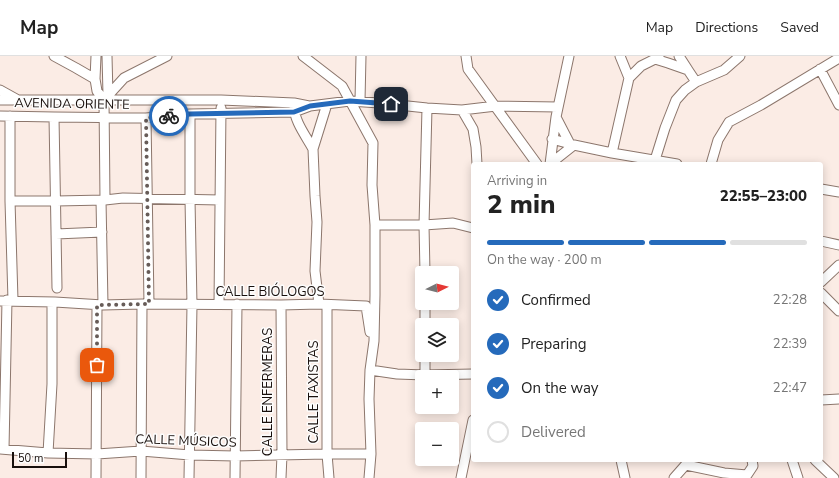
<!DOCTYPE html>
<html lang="en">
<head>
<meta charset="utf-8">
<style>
  body { margin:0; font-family:"Nunito Sans",sans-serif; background:#f6f6f6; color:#222; height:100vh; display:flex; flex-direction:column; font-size:15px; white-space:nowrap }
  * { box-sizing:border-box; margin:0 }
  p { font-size:13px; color:#767676 }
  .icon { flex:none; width:22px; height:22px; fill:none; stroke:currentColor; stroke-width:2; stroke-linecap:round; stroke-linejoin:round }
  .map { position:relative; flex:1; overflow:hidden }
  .drawer { position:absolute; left:471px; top:106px; width:352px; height:300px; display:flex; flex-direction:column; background:#fff; border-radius:4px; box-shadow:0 2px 10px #0003 }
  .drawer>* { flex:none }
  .needle { width:26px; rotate:84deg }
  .fabs { position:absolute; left:415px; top:210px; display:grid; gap:8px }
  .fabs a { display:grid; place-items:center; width:44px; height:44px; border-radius:4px; background:#fff; box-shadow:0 2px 10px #0003; font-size:20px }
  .scale { position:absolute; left:12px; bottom:10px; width:55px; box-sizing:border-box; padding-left:4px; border:2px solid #180f0c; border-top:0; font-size:11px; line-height:14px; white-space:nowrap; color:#180f0c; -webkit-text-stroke:3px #fdfdfd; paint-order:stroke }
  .pin { position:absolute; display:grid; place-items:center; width:34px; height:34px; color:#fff; margin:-17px; border-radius:8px; box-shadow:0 2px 6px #0006 }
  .courier { position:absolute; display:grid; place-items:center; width:40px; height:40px; margin:-20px; border:3px solid #256abb; border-radius:50%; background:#fff; color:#222; box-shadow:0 1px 5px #0007 }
  .head em { font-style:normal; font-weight:800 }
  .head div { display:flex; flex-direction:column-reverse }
  .head { display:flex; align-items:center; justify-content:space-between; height:68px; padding:0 16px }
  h1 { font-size:26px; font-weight:800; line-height:30px }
  .bar { display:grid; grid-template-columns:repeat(4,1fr); gap:6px 4px; align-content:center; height:48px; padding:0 16px }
  .bar i { height:5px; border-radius:3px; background:#e0e0e0 }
  .bar .selected { background:#256abb }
  .bar p { grid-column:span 4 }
  ol { padding:0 16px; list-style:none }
  li { display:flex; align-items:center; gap:12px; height:44px }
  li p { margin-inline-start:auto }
  li .icon { padding:4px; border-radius:50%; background:#256abb; color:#fff; stroke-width:4 }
  li:last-child { color:#767676 }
  li i { width:22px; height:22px; border:2px solid #e0e0e0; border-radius:50% }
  header { display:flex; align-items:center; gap:24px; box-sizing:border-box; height:56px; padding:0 20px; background:#fff; border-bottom:1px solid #e0e0e0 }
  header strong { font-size:19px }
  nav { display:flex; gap:22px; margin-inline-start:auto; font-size:14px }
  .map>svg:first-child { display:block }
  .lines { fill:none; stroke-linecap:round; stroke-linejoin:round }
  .minor-casing { stroke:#8c766c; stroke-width:11 }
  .minor { stroke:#fff; stroke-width:9 }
  .done { stroke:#675c58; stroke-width:4; stroke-dasharray:0 7.2 }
  .route { stroke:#256abb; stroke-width:5 }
  .labels { text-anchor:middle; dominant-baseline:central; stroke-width:3; stroke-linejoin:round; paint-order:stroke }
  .street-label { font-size:13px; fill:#180f0c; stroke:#fdfdfd }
</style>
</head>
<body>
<header>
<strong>Map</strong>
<nav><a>Map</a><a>Directions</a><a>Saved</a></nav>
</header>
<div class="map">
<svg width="839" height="422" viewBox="0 0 839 422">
  <rect width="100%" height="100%" fill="#fbece5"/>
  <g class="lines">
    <!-- minor casing -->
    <g class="minor-casing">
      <path id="minor" d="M54,0L76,12L95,23L97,35L104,44
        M107,0L108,39
        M303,0L342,30L373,87L372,129L375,169V239L374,285L370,314L369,343L371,398L369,422
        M466,0L468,13L537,108
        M620,0L629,22
        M679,0L688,14
        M655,3L668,7L688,14L696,26
        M820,13L839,49
        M95,23L96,0
        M0,34L18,44
        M0,44H221L294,47L309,50
        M104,44L105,144
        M104,44L124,22L167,0
        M360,45L361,0
        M294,50C294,65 306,80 313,93
        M462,54L473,73L476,91L477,108
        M0,60L54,61L146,62L190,58L294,56L310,50L350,45L379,47L427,52L462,54L496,50L558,51
        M10,60V145L13,244
        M54,61L57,232
        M556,61L570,88
        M146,62L149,248
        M552,83L574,89L612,97L677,108
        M612,97L629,22L641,10L655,3L659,0
        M655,104L665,72L676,44L685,34L696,26L724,14L740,0
        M550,108L556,61L569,0
        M550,108L574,89
        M711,108L718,84L729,66L761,49L839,2
        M821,133L839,136
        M101,144L103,249
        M10,145H56L105,144L123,142L220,144
        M375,169H424L453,167L473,172
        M56,178L102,176
        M821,185L839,189
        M425,217L424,169L427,52
        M821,226L839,209
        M821,237L839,255
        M0,245L55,246L103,249L142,248L281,249L319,248L366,250L370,276
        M425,247V269
        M219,248L221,52
        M319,248L315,215L317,166L315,140L313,93L327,48
        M281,249L282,399L281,422
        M327,249V398L329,422
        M425,299V319
        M370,314L397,318L425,319L473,318
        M821,344L839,343
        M0,393L48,397L97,398L141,395L190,399L235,400L327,398H371
        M4,393L7,244
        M48,397L52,328V246
        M621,404L625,422
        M792,404L798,422
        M815,404L834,422
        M686,409L724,417L747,419L753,410L752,404
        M96,422L97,249
        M141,422L142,248
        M189,422L192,249L190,143V58
        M235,422L237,248
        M461,422L473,364
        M674,422L689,405"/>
    </g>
    <!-- minor -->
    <use href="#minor" class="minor"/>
  </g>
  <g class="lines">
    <!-- done -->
    <path class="done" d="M97,309V249L149,248L146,62L169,60"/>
    <!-- route -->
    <path class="route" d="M169,60L190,58L294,56L310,50L350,45L391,48"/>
  </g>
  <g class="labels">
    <!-- street labels -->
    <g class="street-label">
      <text transform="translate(72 48) rotate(1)">AVENIDA ORIENTE</text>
      <text x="270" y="236">CALLE BIÓLOGOS</text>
      <text transform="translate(268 336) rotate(-90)">CALLE ENFERMERAS</text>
      <text transform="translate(314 336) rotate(-90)">CALLE TAXISTAS</text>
      <text transform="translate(186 385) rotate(2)">CALLE MÚSICOS</text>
    </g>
  </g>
</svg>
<div class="fabs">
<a><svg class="needle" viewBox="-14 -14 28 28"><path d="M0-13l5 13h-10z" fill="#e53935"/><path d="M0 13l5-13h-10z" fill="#767676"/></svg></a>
<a><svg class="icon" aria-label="layers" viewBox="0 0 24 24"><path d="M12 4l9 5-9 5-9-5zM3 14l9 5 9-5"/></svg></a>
<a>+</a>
<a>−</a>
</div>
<div class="scale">50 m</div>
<div class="pin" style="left:97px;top:309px;background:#ea580c"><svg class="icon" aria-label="bag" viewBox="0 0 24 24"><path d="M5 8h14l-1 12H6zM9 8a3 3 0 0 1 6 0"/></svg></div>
<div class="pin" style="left:391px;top:48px;background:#1f2937"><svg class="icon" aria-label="home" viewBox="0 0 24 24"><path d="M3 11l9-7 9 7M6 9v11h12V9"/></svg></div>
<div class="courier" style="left:169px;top:60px"><svg class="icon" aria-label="bike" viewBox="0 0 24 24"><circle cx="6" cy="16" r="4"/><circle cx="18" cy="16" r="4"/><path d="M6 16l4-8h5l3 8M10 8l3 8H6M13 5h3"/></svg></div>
<section class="drawer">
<div class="head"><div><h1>2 min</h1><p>Arriving in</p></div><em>22:55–23:00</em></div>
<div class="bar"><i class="selected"></i><i class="selected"></i><i class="selected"></i><i></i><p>On the way · 200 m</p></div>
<ol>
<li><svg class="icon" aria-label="check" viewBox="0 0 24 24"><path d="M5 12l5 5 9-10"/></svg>Confirmed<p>22:28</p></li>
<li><svg class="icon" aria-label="check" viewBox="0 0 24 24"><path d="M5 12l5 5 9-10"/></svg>Preparing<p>22:39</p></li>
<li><svg class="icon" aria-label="check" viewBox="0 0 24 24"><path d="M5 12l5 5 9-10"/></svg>On the way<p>22:47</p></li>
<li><i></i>Delivered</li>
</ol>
</section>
</div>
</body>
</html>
